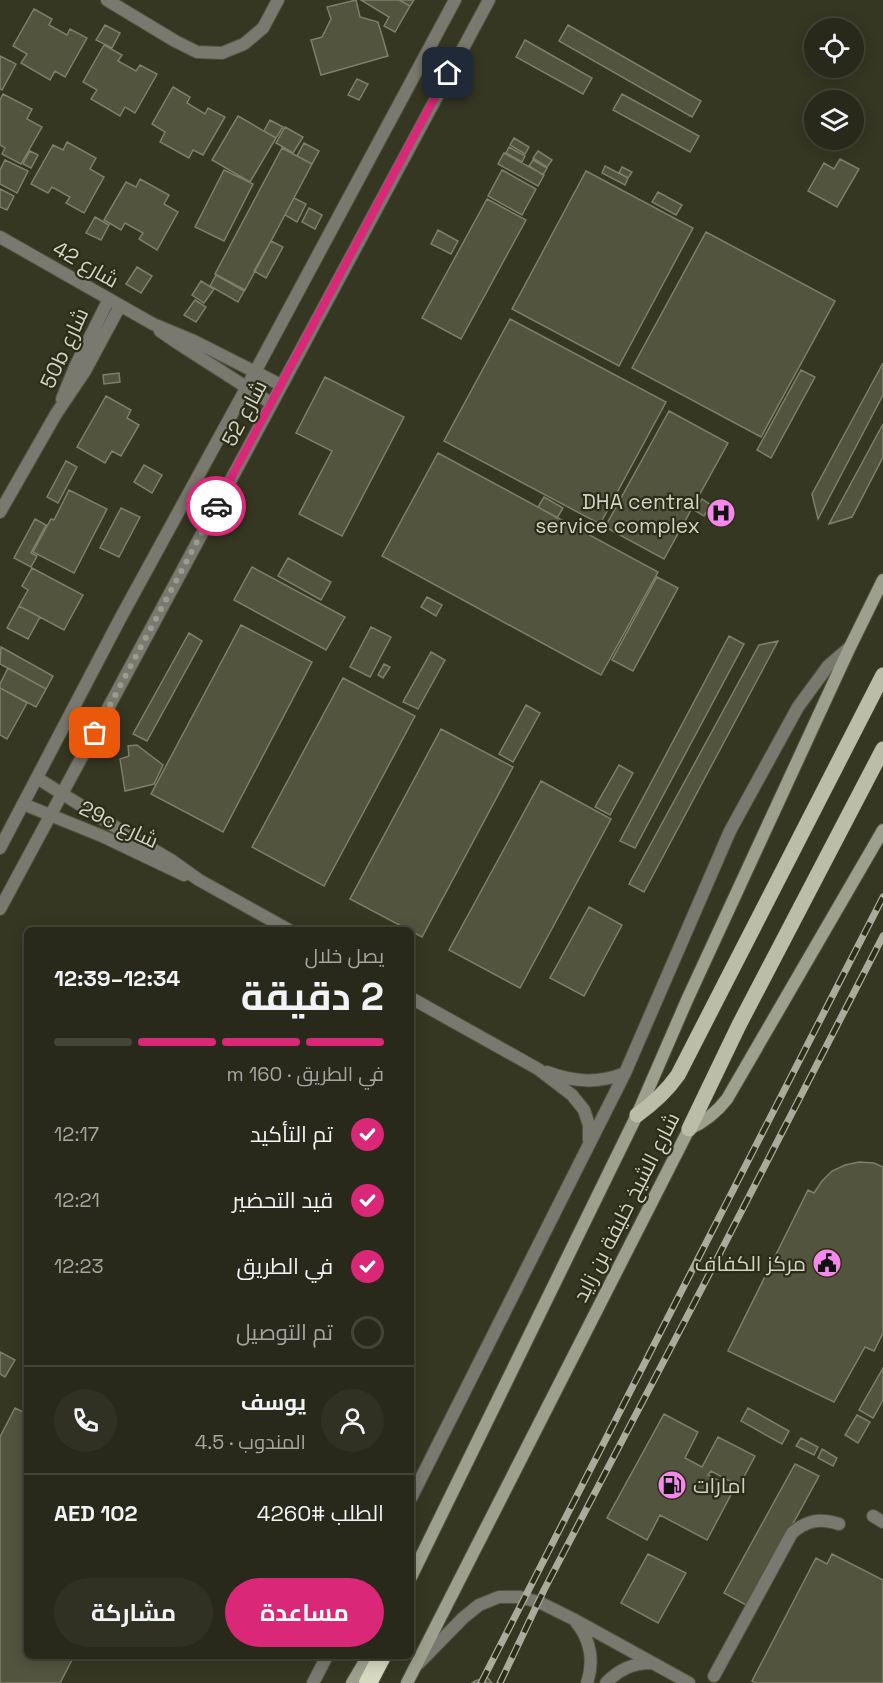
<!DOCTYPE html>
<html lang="ar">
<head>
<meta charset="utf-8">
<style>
  body { margin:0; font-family:"Space Grotesk",Cairo,sans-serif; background:#303123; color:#f1f3f6; direction:rtl; height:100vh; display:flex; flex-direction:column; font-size:22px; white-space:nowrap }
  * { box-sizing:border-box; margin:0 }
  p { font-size:20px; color:#a5a6a2 }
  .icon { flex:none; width:33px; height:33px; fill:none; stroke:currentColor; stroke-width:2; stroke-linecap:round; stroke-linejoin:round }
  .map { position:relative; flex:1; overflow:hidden; direction:ltr }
  .panel { position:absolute; left:24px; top:927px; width:390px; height:732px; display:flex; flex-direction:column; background:#28291a; border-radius:9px; box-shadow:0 3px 15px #0003,0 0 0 2px #444539; direction:rtl }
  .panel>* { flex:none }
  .tools { position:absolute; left:804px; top:18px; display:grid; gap:12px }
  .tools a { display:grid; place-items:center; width:60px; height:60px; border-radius:50%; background:#28291a; box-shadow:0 3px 15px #0003,0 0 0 2px #444539; font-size:30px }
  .pin { position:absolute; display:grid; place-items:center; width:51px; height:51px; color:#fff; margin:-26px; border-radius:12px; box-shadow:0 3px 9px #0006 }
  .courier { position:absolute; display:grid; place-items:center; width:60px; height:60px; margin:-30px; border:4px solid #db2777; border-radius:50%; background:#fff; color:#222; box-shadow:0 2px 8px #0007 }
  .overview em { font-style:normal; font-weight:700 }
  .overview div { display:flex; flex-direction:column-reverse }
  .overview { display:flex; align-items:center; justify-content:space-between; height:102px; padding:0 30px }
  h1 { font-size:39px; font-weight:700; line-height:45px }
  .bar { display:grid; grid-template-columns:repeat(4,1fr); gap:9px 6px; align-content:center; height:72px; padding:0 30px }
  .bar i { height:8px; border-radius:4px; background:#444539 }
  .bar .active { background:#db2777 }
  .bar p { grid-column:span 4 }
  .line { display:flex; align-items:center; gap:15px; padding:0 30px; border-top:2px solid #444539 }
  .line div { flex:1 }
  .round { display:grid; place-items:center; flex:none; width:63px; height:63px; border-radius:32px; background:#303123 }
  ol { padding:0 30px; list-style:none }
  li { display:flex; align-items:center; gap:18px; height:66px }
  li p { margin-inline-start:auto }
  li .icon { padding:6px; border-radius:50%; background:#db2777; color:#fff; stroke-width:4 }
  li:last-child { color:#a5a6a2 }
  li i { width:33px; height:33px; border:3px solid #444539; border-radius:50% }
  .cta { display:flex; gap:12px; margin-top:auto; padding:12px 30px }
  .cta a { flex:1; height:69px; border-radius:36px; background:#db2777; color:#fff; font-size:24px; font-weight:700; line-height:69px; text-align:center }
  .cta a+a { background:#303123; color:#f1f3f6 }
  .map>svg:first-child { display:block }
  .building { fill:#52543e; stroke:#7d7f68; stroke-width:1.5 }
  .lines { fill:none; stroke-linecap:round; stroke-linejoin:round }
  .pedestrian-casing { stroke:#525340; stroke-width:14 }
  .minor-casing { stroke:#525340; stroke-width:14 }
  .tertiary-casing { stroke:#525340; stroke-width:14 }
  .secondary-casing { stroke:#525340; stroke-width:14 }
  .primary-casing { stroke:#525340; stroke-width:16 }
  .motorway-casing { stroke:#525340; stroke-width:20 }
  .pedestrian { stroke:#79796f; stroke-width:12 }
  .minor { stroke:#79796f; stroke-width:12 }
  .tertiary { stroke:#79796f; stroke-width:12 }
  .secondary { stroke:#9ea08f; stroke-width:12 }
  .primary { stroke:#bcbda8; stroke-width:15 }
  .motorway { stroke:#d6d8bf; stroke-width:18 }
  .rail-casing { stroke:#aaab9c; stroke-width:7 }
  .rail { stroke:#2c2d18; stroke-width:4.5; stroke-dasharray:14; stroke-linecap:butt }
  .done { stroke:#9b9c8d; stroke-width:6; stroke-dasharray:0 10.8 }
  .route { stroke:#db2777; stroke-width:8 }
  .labels { text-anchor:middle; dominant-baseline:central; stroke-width:4.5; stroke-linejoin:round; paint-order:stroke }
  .street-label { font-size:21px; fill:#d2d3c6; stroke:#2c2d18 }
  .poi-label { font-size:21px; fill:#d2d3c6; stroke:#2c2d18; text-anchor:end }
</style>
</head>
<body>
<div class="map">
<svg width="883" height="1683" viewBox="0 0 883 1683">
  <rect width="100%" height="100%" fill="#363722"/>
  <!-- building -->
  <path class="building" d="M356,0L360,17L378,22L388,56L321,75L311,40L322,37L331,19L327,7Z
    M361,0H399L410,6L395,32L384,26L389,17Z
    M399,0H414L410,6Z
    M34,9L52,19L49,25L67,35L70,29L87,38L65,77L55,71L50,80L21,63L27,54L13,46Z
    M105,25L120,33L112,48L96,40Z
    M568,25L701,101L692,117L559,41Z
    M525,40L592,78L583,94L516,57Z
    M104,45L122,55L118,61L136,71L140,65L157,74L135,113L125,107L120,116L91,99L97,90L83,82Z
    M0,56L16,64L2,90L0,89Z
    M357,79L368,84L359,100L348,95Z
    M173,87L190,97L187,103L205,114L208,108L225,117L203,155L193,150L189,158L160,142L165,132L152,124Z
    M3,94L32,109L27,119L42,127L21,164L2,154L5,148L0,145V100Z
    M622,94L699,136L690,152L613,110Z
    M238,116L276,138L250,182L212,160Z
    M270,120L283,127L276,138L264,131Z
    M285,127L303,137L293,153L276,143Z
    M514,138L529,147L525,154L510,145Z
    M67,142L96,158L90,169L104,177L84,213L66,203L70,197L52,187L48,193L31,184L53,145L63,150Z
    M304,143L319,151L312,164L297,156Z
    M509,147L525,156L522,162L506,153Z
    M282,148L312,164L245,290L215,274Z
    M30,151L38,155L31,168L23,164Z
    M538,151L552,160L547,167L533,158Z
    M504,153L544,175L538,186L498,164Z
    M840,159L859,169L837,207L808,191L824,163L834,169Z
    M5,160L28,171L17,193L0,184V170Z
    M533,160L547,168L543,175L529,166Z
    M605,166L628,178L625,185L602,173Z
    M622,167L632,172L628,178L619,173Z
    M224,170L253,184L224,241L195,227Z
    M502,170L536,189L522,215L488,196Z
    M586,171L693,228L619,366L512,309Z
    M140,179L169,195L164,204L178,212L157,250L139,239L143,233L125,223L121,230L104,220L126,182L136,187Z
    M0,189L14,196L7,210L0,207Z
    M658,192L682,205L676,215L652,202Z
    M294,198L306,204L297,222L285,215Z
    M487,199L526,220L461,339L422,318Z
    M309,208L322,215L315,229L302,222Z
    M95,217L109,225L101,240L86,233Z
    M438,230L458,241L451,254L431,244Z
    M706,232L835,301L761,437L632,368Z
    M271,241L283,247L266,278L254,271Z
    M137,267L152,276L141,293L126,284Z
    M216,275L244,291L238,302L210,286Z
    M201,281L214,289L204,303L192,295Z
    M195,300L206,307L196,322L184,315Z
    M510,319L666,402L600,524L444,441Z
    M883,363V395L818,519L812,494Z
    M801,370L815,377L771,458L757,450Z
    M119,373L120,382L104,384L103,375Z
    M325,377L404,417L342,536L299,514L332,451L296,433Z
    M106,396L131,410L127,418L139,425L121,456L112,451L105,463L77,447Z
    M669,411L728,443L664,559L605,527Z
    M883,424V457L852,517L829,524Z
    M438,453L658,572L601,675L382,556Z
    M66,461L77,467L58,503L47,497Z
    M144,465L162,475L152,493L134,482Z
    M69,490L107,509L74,573L33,552L51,519L54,520Z
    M544,497L563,508L557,518L538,507Z
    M702,499L711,505L704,516L694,510Z
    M121,508L140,517L119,557L100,548Z
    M35,519L46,525L31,553L37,556L31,567L14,558Z
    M288,558L331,582L321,600L278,576Z
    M252,567L345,617L326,650L234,600Z
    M32,568L83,595L64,630L19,606L28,590L22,586Z
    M657,577L678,588L633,671L612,660Z
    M427,597L442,605L436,616L421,607Z
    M19,606L40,617L28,639L7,628Z
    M241,625L312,662L223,832L151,794Z
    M371,627L391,637L370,677L350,667Z
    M189,633L202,641L147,741L133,734Z
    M729,636L744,644L635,848L620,841Z
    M778,641L644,892L629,884L759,645Z
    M1,647L53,676L46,689L0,664Z
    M431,652L445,660L418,709L403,702Z
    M384,664L390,667L383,678L378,675Z
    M8,668L46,689L36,707L0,688V684Z
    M343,678L415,716L324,886L252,847Z
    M0,688L27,703L7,739L0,735Z
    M526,705L540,713L513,762L499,754Z
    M441,729L513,767L422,937L350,899Z
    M137,745L163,765L154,784L125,791L120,759L129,756L128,746Z
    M619,765L633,773L610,815L595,807Z
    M541,781L611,819L520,988L449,950Z
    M589,907L622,925L584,996L550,978Z
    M859,1162L874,1163L883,1167V1333L874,1351L865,1347L834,1402L728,1351L808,1190L814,1193L822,1181L832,1171L845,1165Z
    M0,1352L15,1360L5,1377L0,1374Z
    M883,1368V1400L873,1418L859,1410Z
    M15,1408L27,1414V1656H74L60,1683H0V1437Z
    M748,1408L789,1431L782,1444L741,1421Z
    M664,1414L698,1432L685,1458L702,1467L718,1437L755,1456L739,1486L711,1471L708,1475L734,1489L707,1540L660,1515L647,1540L607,1518Z
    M857,1415L870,1422L858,1443L845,1435Z
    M801,1438L818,1447L814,1455L796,1446Z
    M822,1449L837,1458L833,1466L818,1458Z
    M795,1464L819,1476L748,1606L724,1593Z
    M648,1554L686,1573L658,1623L621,1603Z
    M832,1554L883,1580V1683H756L752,1681L816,1558L827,1564Z
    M487,1677L492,1683H472L475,1681Z"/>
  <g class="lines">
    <!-- pedestrian casing -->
    <g class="pedestrian-casing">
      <path id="pedestrian" d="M714,1676L792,1533C807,1520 820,1518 839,1524"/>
    </g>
    <!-- minor casing -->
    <g class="minor-casing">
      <path id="minor" d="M107,0L175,41L197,52L222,53L244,44L263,28L278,0
        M0,237L153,324L194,341L281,385
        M160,331L179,344L271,403
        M62,399L75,367L109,299
        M0,512L56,414L85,371L120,306
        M37,778L125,833L171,860L199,880L289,930
        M23,804L102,836L184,875
        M411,998L538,1069L572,1095L584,1110L589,1125V1140
        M547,1072C574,1082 598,1084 625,1073
        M411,1498L625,1073L730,831L798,707L828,666L850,647
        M873,1516L883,1522
        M576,1622C591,1640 594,1662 587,1683
        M418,1664L463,1618L479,1605L499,1597H520L541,1603L573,1619L689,1683
        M313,1683L327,1656
        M606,1683C619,1669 633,1663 652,1663"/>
    </g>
    <!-- tertiary casing -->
    <g class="tertiary-casing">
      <path id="tertiary" d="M0,848L121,617L255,372L455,0
        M0,909L489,0"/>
    </g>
    <!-- secondary casing -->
    <g class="secondary-casing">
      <path id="secondary" d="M411,1577L637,1115L687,1000L850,647L883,580
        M352,1683L368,1656
        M407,1683L689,1129C705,1122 716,1113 727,1099L883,830"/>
    </g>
    <!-- primary casing -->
    <g class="primary-casing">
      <path id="primary" d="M637,1115C654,1103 666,1092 678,1075L883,675
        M689,1129L739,1025L883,749"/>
    </g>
    <!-- motorway casing -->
    <g class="motorway-casing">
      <path id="motorway" d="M368,1683L382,1656"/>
    </g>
    <!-- pedestrian -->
    <use href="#pedestrian" class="pedestrian"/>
    <!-- minor -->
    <use href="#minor" class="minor"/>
    <!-- tertiary -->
    <use href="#tertiary" class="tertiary"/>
    <!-- secondary -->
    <use href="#secondary" class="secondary"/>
    <!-- primary -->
    <use href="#primary" class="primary"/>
    <!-- motorway -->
    <use href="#motorway" class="motorway"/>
    <!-- rail casing -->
    <g class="rail-casing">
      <path id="rail" d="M481,1683L883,897
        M500,1683L544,1590L702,1288L883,936"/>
    </g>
    <!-- rail -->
    <use href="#rail" class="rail"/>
  </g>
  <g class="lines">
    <!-- done -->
    <path class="done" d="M95,733L216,506"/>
    <!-- route -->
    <path class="route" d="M216,506L448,73"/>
  </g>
  <!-- icons -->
  <defs>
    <g id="hospital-disc" transform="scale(1.5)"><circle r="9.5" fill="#f788eb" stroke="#2c2d18"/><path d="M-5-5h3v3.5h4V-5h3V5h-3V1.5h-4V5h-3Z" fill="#111"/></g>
    <g id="civic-disc" transform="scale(1.5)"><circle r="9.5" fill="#f788eb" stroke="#2c2d18"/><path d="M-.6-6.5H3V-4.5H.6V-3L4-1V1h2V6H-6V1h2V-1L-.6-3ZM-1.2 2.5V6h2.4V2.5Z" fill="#111"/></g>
    <g id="fuel-disc" transform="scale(1.5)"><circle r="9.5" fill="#f788eb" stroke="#2c2d18"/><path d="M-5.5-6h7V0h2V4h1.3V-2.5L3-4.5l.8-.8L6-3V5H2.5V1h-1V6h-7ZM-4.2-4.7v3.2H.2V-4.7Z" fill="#111"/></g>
  </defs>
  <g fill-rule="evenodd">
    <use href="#hospital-disc" x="721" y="513"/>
    <use href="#civic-disc" x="827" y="1263"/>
    <use href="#fuel-disc" x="672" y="1485"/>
  </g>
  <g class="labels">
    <!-- street labels -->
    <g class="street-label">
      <text transform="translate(86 264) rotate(30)">شارع 42</text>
      <text transform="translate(64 348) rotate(-65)">50b شارع</text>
      <text transform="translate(244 413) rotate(-62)">شارع 52</text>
      <text transform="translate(119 824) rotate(25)">29c شارع</text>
      <text transform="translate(626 1207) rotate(-63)">شارع الشيخ خليفة بن زايد</text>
    </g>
    <!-- poi labels -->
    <g class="poi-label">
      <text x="700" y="501">DHA central<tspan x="700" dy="24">service complex</tspan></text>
      <text x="806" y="1263">مركز الكفاف</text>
      <text x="693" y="1485" text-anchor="start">امارات</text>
    </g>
  </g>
</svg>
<div class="tools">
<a><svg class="icon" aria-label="locate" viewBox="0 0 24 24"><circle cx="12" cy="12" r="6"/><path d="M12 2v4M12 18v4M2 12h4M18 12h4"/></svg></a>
<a><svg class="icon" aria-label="layers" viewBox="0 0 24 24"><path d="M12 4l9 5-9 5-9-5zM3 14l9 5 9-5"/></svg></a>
</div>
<div class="pin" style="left:95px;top:733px;background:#ea580c"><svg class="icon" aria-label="bag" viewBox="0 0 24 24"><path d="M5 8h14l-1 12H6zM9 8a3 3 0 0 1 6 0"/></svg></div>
<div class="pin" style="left:448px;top:73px;background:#1f2937"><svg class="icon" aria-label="home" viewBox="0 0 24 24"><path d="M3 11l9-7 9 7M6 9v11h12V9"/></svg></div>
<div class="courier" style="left:216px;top:506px"><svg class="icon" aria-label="car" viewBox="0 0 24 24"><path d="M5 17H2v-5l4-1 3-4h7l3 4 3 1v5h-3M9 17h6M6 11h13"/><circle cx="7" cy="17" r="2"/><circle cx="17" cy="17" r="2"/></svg></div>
<section class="panel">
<div class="overview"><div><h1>2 دقيقة</h1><p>يصل خلال</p></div><em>12:34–12:39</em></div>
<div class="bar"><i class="active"></i><i class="active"></i><i class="active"></i><i></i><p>في الطريق · 160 m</p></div>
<ol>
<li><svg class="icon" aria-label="check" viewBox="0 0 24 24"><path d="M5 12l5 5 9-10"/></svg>تم التأكيد<p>12:17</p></li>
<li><svg class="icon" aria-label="check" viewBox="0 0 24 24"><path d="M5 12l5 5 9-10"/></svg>قيد التحضير<p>12:21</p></li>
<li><svg class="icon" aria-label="check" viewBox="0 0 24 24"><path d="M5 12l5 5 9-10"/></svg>في الطريق<p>12:23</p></li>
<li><i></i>تم التوصيل</li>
</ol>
<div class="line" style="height:108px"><a class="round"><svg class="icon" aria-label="person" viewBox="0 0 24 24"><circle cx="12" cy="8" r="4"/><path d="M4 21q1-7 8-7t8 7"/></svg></a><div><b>يوسف</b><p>المندوب · 4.5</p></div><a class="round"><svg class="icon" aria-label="phone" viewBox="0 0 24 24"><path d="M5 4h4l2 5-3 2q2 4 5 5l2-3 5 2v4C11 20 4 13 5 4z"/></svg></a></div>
<div class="line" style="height:78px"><div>الطلب #4260</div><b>AED 102</b></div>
<div class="cta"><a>مساعدة</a><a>مشاركة</a></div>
</section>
</div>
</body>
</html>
